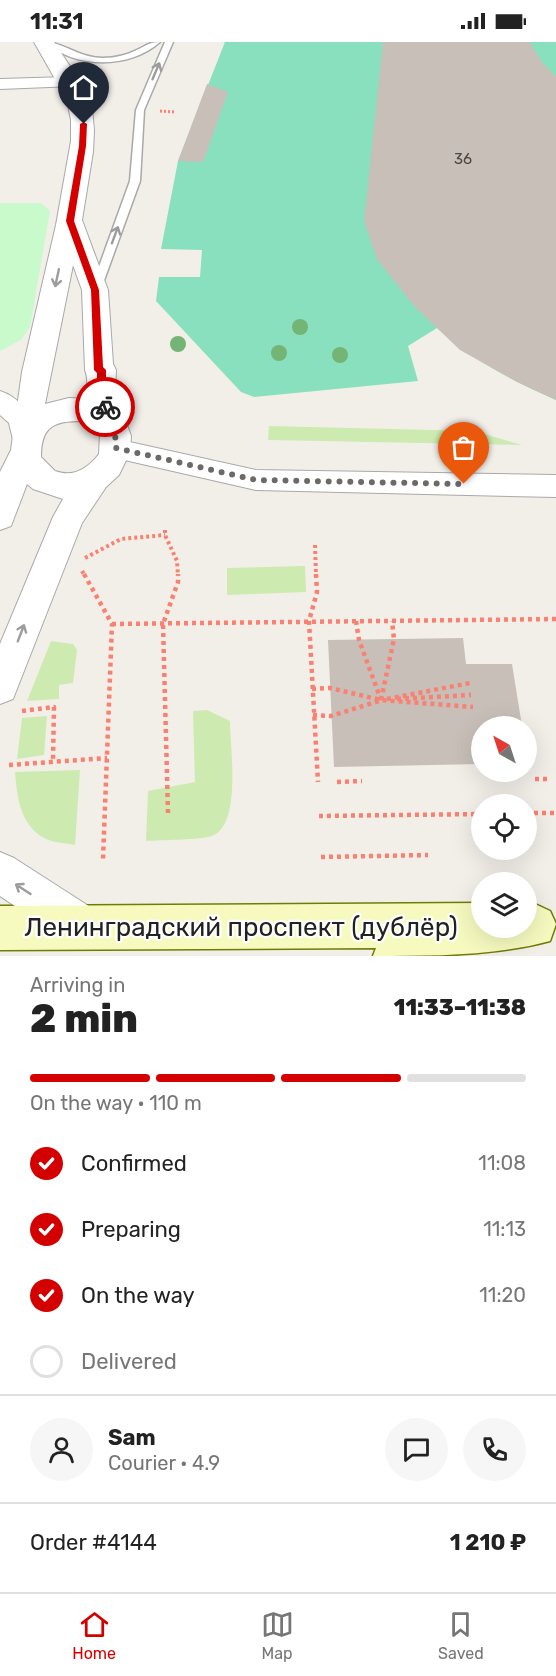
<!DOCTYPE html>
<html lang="en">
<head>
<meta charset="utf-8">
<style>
  body { margin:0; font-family:Rubik,sans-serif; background:#f6f6f6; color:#222; height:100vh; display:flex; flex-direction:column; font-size:22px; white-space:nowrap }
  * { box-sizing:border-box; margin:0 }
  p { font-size:20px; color:#767676 }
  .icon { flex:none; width:33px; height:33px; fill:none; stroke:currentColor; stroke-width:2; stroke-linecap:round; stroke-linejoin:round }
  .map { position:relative; height:914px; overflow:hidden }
  .side { display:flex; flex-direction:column; background:#fff; flex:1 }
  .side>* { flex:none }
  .needle { width:39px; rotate:321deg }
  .controls { position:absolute; left:471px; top:674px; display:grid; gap:12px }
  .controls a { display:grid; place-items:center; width:66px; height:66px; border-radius:50%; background:#fff; box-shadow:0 6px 24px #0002; font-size:30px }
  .pin { position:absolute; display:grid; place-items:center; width:51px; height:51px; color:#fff; margin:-62px -26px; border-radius:50% 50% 50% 0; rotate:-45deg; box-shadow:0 0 6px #0007 }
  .pin .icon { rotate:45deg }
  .courier { position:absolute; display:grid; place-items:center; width:60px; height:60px; margin:-30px; border:4px solid #d40000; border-radius:50%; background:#fff; color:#222; box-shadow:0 2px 8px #0007 }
  .head em { font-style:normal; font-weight:800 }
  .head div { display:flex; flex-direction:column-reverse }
  .head { display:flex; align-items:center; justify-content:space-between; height:102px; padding:0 30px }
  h1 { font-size:39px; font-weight:800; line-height:45px }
  .bar { display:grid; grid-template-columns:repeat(4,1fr); gap:9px 6px; align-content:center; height:72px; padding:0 30px }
  .bar i { height:8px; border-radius:4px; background:#e0e0e0 }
  .bar .selected { background:#d40000 }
  .bar p { grid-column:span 4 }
  .line { display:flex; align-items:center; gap:15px; padding:0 30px; border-top:2px solid #e0e0e0 }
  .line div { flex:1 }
  .round { display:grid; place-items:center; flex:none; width:63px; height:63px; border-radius:32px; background:#f6f6f6 }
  ol { padding:0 30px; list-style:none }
  li { display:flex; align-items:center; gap:18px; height:66px }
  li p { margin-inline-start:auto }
  li .icon { padding:6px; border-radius:50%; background:#d40000; color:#fff; stroke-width:4 }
  li:last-child { color:#767676 }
  li i { width:33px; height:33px; border:3px solid #e0e0e0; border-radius:50% }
  .status { display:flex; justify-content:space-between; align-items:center; height:42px; padding:0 30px; background:#fff; direction:ltr }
  .status svg { height:16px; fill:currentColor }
  .tab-bar { display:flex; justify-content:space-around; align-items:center; height:84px; border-top:2px solid #e0e0e0; background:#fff; font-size:16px; color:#767676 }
  .tab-bar a { display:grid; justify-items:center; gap:3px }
  .tab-bar .selected { color:#d40000 }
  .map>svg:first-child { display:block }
  .grass { fill:#cdebb0 }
  .park { fill:#c8facc }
  .pitch { fill:#88e0be }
  .building { fill:#c7bfb8 }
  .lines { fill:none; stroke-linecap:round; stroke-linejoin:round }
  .service-casing { stroke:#a9a9a9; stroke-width:3 }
  .minor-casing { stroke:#a9a9a9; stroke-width:2 }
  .tertiary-casing { stroke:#a9a9a9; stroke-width:2 }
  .secondary-casing { stroke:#707d05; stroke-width:3 }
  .path-far2 { stroke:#fa8072; stroke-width:3; stroke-dasharray:2 2; stroke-linecap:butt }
  .path-far1 { stroke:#fa8072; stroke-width:4; stroke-dasharray:3 3; stroke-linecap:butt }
  .path { stroke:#fa8072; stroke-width:4.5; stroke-dasharray:4 4; stroke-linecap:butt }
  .service { fill:#fff; fill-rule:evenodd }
  .minor { fill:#fff; fill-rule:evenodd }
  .tertiary { fill:#fff; fill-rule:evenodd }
  .secondary { fill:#f7fabf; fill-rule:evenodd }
  .tree { fill:#74b475 }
  .oneway { stroke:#9c9c9c }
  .route { fill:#d40000 }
  .done { stroke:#6b6a68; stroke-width:6; stroke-dasharray:0 10.8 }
  .labels { text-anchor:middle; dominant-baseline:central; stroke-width:4.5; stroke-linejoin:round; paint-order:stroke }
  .far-number-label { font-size:15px; fill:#4b4948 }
  .near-street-label { font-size:26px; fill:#222; stroke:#fff }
</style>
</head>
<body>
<div class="status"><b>11:31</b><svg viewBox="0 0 49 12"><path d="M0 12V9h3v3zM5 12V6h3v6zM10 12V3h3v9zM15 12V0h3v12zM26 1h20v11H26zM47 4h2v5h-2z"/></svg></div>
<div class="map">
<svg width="556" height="914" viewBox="0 0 556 914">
  <rect width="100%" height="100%" fill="#f2efe9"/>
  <!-- grass -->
  <path class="grass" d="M269,384L474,389L522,403L268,398Z
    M305,524L306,550L227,553V526Z
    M51,599L73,602L77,608L73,641L59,643V657L27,659Z
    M207,668L230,679C230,705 242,783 212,794C201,798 161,798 146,799L148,749L195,740L193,669Z
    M47,674L44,713L17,717L22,676Z
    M80,728L75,803C66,801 54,801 46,797C20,784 17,755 15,730Z"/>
  <!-- park -->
  <path class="park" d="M0,161H41L50,169L30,285L21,298L0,309Z"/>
  <!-- pitch -->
  <path class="pitch" d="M225,0H556V358C513,339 472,318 437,286L408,304L418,339L254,355L241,350L156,259L159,235H200L202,208L161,207L178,119Z"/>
  <!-- building -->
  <path class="building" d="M383,0H530L541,19L556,35V358L517,340L460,308L414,264L377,217L364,179Z
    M207,42L228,50L203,120L178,119Z
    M463,596L466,622H512L522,684H482V722L334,725L328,598Z"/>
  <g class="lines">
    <!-- service casing -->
    <g class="service-casing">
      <path id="service" d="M45,0C63,0 79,16 103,16C115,16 127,13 139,7C147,3 150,0 160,0C130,27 75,27 45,0Z
        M165,0H173L144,68L140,139L102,244L97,248L92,244L130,139L136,68Z"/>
    </g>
    <!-- minor casing -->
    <g class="minor-casing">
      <path id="minor" d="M68,35L74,36L77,40L74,44L0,47V37Z
        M0,349C22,356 31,374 35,395L32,402L23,405L14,402L9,381L0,373Z
        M116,397L256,428L556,433V455L256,448L107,414L104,407L107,400Z"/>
    </g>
    <!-- tertiary casing -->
    <g class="tertiary-casing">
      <path id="tertiary" d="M34,0H54L81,41L92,67L94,88L93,110L82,178L108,248L113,322L116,328L115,349L131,394L130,410L119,433L106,445L82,481L13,657L0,662V602L53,475L63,457L33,447L27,442L11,484L0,488V430L11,408L22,330L56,183L71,99V78L67,58ZM73,223L82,248L85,328C89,337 86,348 89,357L69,356L45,362ZM82,379L100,392L99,412C88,426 74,436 55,429L41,415C41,384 54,379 82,379Z
        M0,810L14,816L98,870L104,885L98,900L83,906L68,900L0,854Z"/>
    </g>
    <!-- secondary casing -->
    <g class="secondary-casing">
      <path id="secondary" d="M482,861V885H526V864L535,862L550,869L556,882L550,899C495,914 431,914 373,914L376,906L0,908V864Z"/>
    </g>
    <!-- path-far2 -->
    <path class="path-far2" d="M160,69L175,70"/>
    <!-- path-far1 -->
    <path class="path-far1" d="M165,488V493L177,519L178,534
      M315,503L316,534
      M85,516L121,497L165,493
      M82,529L85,534"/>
    <!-- path -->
    <path class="path" d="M84,532L112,582L103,817
      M316,532L317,550L309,579L318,740
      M356,579L359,598L381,658
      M112,582L556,577
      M312,647L330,646L381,658L473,665
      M387,657L470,641
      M397,657L471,653
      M381,658L394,597L392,579
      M22,669L54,665L53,719
      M313,673L331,674L379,659
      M9,723L107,716
      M535,737H551
      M337,740L362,739
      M168,771L163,582L178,540V532
      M526,771H556
      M527,771L532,802
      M319,774L482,772
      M321,815L428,813"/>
    <!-- service -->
    <use href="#service" class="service"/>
    <!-- minor -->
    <use href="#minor" class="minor"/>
    <!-- tertiary -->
    <use href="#tertiary" class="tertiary"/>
    <!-- secondary -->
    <use href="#secondary" class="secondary"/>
  </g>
  <!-- trees -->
  <g class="tree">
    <circle cx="300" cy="285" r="8"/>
    <circle cx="178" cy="302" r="8"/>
    <circle cx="279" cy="311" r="8"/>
    <circle cx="340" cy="313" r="8"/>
  </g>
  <!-- one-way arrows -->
  <defs><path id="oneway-shaft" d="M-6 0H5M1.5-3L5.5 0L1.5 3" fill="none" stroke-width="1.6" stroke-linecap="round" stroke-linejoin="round" transform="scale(1.5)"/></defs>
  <g class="oneway">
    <use href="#oneway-shaft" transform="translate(156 29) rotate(-67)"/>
    <use href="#oneway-shaft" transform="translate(115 193) rotate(-70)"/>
    <use href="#oneway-shaft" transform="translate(57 236) rotate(102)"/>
    <use href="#oneway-shaft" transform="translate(21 591) rotate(-69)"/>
    <use href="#oneway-shaft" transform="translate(23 847) rotate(-147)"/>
  </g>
  <!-- route -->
  <path class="route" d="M84,80L87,82L86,104L74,179L99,248L103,325L106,328V349L110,365L105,368C95,361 97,343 97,331L94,328L91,248L66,179L79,104L80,82Z"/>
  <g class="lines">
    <!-- done -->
    <path class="done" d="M105,365L115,391L116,406L256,438L464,442"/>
  </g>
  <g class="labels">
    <!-- far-number labels -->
    <g class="far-number-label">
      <text x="463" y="117">36</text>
    </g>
    <!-- near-street labels -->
    <g class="near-street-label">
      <text x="241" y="885">Ленинградский проспект (дублёр)</text>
    </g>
  </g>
</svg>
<div class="controls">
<a><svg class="needle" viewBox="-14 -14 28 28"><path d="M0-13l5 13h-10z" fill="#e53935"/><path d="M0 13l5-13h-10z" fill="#767676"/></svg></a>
<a><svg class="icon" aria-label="locate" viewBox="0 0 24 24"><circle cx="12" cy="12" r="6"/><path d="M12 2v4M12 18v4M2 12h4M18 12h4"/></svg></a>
<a><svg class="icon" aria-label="layers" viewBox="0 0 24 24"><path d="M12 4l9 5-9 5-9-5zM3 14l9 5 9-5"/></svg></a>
</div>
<div class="pin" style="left:464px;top:442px;background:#ea580c"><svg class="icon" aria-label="bag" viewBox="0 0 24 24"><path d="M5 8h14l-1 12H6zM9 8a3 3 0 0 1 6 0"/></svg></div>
<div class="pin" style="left:84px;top:82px;background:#1f2937"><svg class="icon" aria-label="home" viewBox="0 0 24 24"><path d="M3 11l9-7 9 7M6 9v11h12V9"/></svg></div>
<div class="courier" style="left:105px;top:365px"><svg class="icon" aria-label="bike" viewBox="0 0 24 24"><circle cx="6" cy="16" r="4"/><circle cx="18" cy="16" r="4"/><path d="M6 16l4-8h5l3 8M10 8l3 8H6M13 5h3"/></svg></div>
</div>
<section class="side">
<div class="head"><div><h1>2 min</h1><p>Arriving in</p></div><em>11:33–11:38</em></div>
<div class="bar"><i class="selected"></i><i class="selected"></i><i class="selected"></i><i></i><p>On the way · 110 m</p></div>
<ol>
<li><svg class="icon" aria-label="check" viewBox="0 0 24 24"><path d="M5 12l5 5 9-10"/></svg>Confirmed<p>11:08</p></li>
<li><svg class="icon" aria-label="check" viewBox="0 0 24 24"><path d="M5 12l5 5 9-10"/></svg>Preparing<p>11:13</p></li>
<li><svg class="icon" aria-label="check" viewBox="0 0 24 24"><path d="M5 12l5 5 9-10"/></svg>On the way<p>11:20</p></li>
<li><i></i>Delivered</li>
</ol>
<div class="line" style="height:108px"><a class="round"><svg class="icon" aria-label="person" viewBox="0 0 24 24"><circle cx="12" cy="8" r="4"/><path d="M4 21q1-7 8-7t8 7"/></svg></a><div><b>Sam</b><p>Courier · 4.9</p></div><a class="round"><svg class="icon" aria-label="chat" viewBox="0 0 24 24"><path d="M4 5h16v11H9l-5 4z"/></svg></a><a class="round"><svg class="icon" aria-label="phone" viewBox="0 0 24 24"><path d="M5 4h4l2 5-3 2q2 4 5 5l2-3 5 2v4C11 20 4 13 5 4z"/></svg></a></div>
<div class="line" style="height:78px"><div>Order #4144</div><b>1 210 ₽</b></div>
</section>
<nav class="tab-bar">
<a class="selected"><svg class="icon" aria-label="home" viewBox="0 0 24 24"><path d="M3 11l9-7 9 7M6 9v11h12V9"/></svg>Home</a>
<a><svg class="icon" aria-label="map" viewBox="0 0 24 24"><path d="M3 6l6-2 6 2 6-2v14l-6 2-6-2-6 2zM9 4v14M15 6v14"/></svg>Map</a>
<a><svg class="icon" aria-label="saved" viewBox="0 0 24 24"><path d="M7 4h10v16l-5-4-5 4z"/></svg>Saved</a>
</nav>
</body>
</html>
